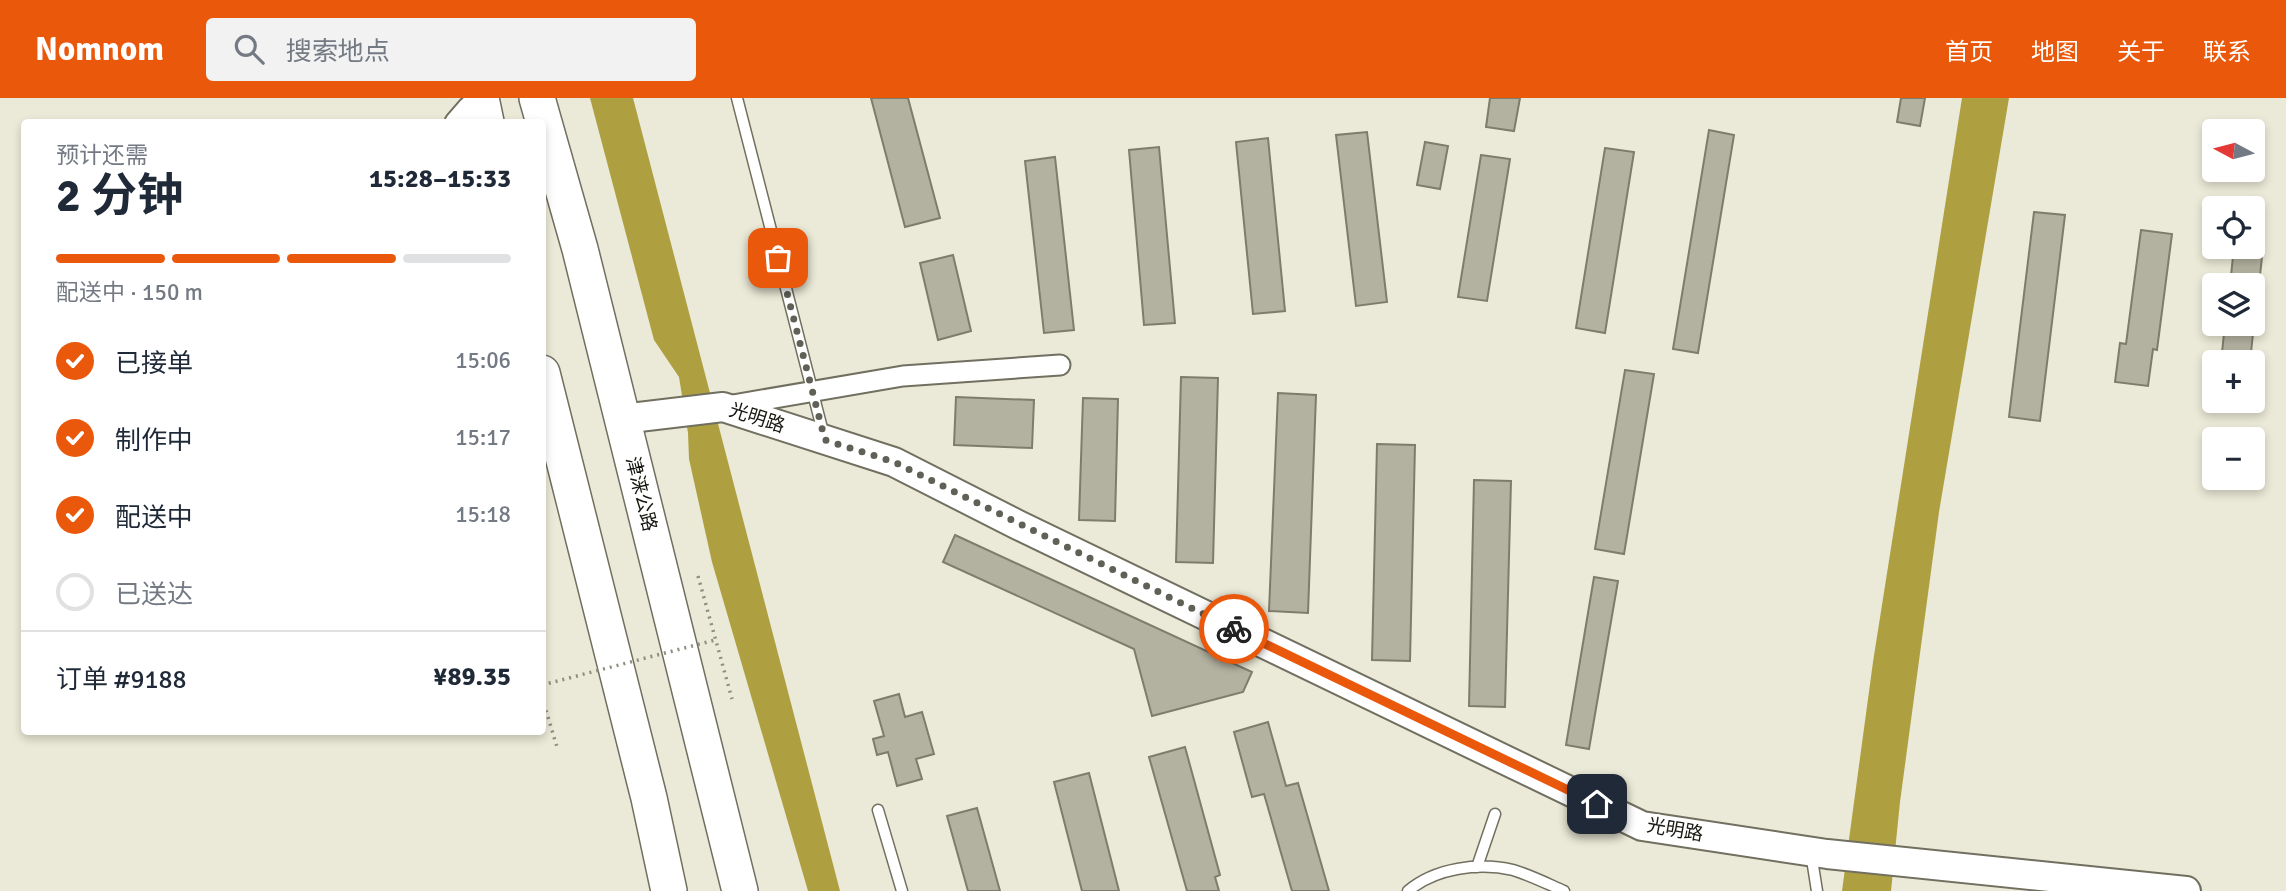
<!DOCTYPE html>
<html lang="zh">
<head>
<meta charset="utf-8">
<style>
  body { margin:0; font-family:Signika,"Noto Sans SC",sans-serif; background:#f2f2f3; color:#1f2937; height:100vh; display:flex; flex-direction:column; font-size:26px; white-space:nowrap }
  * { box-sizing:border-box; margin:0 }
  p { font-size:23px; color:#747a83 }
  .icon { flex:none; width:38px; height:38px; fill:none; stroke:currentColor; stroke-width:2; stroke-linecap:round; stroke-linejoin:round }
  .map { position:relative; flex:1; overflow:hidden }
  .panel { position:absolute; left:21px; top:21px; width:525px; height:616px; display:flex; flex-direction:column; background:#fff; border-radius:7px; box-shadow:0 4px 10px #0003 }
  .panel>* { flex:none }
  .needle { width:46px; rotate:277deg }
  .fabs { position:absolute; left:2202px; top:21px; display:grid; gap:14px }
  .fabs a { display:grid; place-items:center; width:63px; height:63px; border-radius:7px; background:#fff; box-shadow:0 4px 10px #0003; font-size:35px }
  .pin { position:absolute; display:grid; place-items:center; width:60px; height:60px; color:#fff; margin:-30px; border-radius:14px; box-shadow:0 4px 10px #0006 }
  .courier { position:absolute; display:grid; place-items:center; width:70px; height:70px; margin:-35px; border:5px solid #ea580c; border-radius:50%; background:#fff; color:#222; box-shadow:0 2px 9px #0007 }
  .head em { font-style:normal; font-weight:700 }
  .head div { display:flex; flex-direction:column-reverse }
  .head { display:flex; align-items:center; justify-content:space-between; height:119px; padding:0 35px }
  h1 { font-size:46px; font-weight:700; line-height:52px }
  .bar { display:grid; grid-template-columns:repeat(4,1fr); gap:10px 7px; align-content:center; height:84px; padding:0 35px }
  .bar i { height:9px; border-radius:5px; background:#e0e1e3 }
  .bar .on { background:#ea580c }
  .bar p { grid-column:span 4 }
  .line { display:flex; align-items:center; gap:18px; padding:0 35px; border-top:2px solid #e0e1e3 }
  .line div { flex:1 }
  ol { padding:0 35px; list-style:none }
  li { display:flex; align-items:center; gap:21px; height:77px }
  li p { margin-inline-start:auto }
  li .icon { padding:7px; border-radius:50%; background:#ea580c; color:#fff; stroke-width:4 }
  li:last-child { color:#747a83 }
  li i { width:38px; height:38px; border:4px solid #e0e1e3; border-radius:50% }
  header { display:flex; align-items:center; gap:42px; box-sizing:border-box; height:98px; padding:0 35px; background:#ea580c; color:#fff }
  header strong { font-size:33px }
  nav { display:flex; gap:38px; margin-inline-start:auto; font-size:24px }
  .search { width:490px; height:63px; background:#f2f2f3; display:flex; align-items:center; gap:18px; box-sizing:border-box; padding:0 24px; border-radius:7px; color:#747a83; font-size:26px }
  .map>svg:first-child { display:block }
  .water { fill:#aea041 }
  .building { fill:#b3b1a0; stroke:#7e7c6c; stroke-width:2 }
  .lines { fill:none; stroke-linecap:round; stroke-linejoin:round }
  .lane-casing { stroke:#716f5f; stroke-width:13 }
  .street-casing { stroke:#716f5f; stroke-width:23 }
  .secondary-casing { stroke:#716f5f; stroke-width:32 }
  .highway-casing { stroke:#716f5f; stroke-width:38 }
  .path { stroke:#8f8d80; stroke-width:3.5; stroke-dasharray:2 5; stroke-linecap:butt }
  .lane { stroke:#fff; stroke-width:10 }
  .street { stroke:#fff; stroke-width:19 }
  .secondary { stroke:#fff; stroke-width:28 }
  .highway { stroke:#fff; stroke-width:35 }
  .path-bridge { stroke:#8f8d80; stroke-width:3.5; stroke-dasharray:2 5; stroke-linecap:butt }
  .done { stroke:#616056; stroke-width:7; stroke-dasharray:0 12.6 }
  .route { stroke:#ea580c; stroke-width:9 }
  .labels { text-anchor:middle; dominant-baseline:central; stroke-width:5; stroke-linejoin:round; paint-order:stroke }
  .street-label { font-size:19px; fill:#171610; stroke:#fff }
</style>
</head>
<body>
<header>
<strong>Nomnom</strong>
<div class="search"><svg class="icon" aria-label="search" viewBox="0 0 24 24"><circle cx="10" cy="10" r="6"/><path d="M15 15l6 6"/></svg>搜索地点</div>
<nav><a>首页</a><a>地图</a><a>关于</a><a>联系</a></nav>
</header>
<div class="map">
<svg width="2286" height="793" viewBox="0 0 2286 793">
  <rect width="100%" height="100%" fill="#ebe9d7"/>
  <!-- water -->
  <path class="water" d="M590,0H633L840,793H808L712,464L689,361L688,335L679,279L654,242Z
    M1962,0H2009L1939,414L1900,704L1891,793H1842L1873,564Z"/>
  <!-- building -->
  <path class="building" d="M871,0H908L940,120L905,129Z
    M1490,0H1520L1514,33L1486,29Z
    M1901,0H1925L1920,28L1897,24Z
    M1709,32L1734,37L1698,255L1673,251Z
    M1367,34L1387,204L1356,208L1336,37Z
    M1268,40L1285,213L1253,216L1236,44Z
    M1425,44L1448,48L1440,91L1417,87Z
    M1159,49L1175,225L1144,227L1129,52Z
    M1605,50L1634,54L1605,235L1576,230Z
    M1481,57L1510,61L1487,203L1458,199Z
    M1055,59L1074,232L1044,235L1025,63Z
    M2034,114L2065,117L2040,323L2009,319Z
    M2141,132L2172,136L2157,252L2153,251L2148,288L2115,284L2120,245L2126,246Z
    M2234,149H2263L2259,187H2230Z
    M953,157L971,233L938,242L920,165Z
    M2225,226H2254L2250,264H2221Z
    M1625,272L1654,276L1624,456L1595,451Z
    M1181,279L1218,280L1213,465L1176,464Z
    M1278,295L1316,297L1308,515L1269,513Z
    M956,299L1034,302L1032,350L954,347Z
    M1083,300L1118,301L1115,423L1079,422Z
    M1377,346L1415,347L1410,563L1372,562Z
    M1474,382L1511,383L1505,609L1469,608Z
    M955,437L1252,574L1243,594L1152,618L1134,551L943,464Z
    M1594,479L1618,483L1589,651L1566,647Z
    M899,596L905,619L922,614L934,656L916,661L922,681L897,688L888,654L877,657L873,641L884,638L874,603Z
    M1268,624L1286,688L1298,685L1329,793H1292L1264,696L1252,699L1234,634Z
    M1185,649L1220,777L1215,779L1219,793H1187L1149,659Z
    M1089,675L1119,793H1082L1054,684Z
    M977,710L1000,793H968L947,718Z"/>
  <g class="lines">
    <!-- lane casing -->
    <g class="lane-casing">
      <path id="lane" d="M737,0L824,338
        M878,712L902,793
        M1811,755L1817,793
        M1477,769L1495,716
        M1408,793C1435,770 1479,764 1513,772C1530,777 1548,786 1564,793"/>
    </g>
    <!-- street casing -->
    <g class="street-casing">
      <path id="street" d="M455,24L468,9L480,0
        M727,308L903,278L1060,267"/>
    </g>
    <!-- secondary casing -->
    <g class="secondary-casing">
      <path id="secondary" d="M622,321L723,309L894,364L1018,427L1642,728L1827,756L2186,793"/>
    </g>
    <!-- highway casing -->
    <g class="highway-casing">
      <path id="highway" d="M481,0L486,24
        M537,0L580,151L740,793
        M542,275L649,700L669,793"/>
    </g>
    <!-- path -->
    <path class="path" d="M698,478L732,601
      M542,599L557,649"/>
    <!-- lane -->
    <use href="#lane" class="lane"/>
    <!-- street -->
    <use href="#street" class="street"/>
    <!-- secondary -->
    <use href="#secondary" class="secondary"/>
    <!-- highway -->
    <use href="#highway" class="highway"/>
    <!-- path-bridge -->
    <path class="path-bridge" d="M542,587L715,542"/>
  </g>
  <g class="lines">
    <!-- done -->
    <path class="done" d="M778,160L825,342L894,364L1234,531"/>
    <!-- route -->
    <path class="route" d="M1234,531L1597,706"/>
  </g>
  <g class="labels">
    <!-- street labels -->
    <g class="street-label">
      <text transform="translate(757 320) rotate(18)">光明路</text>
      <text transform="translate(641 396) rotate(76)">津涞公路</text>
      <text transform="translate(1675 732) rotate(10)">光明路</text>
    </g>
  </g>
</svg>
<div class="fabs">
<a><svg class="needle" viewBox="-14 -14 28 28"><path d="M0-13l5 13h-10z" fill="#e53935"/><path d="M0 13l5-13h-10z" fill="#747a83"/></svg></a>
<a><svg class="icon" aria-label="locate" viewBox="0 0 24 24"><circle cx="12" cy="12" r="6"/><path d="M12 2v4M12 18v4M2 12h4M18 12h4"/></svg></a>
<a><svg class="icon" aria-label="layers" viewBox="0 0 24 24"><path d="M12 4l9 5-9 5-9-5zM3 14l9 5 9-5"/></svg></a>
<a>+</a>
<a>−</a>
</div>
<div class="pin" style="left:778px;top:160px;background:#ea580c"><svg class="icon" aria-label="bag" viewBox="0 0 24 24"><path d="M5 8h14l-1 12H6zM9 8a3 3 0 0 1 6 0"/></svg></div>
<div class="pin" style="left:1597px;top:706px;background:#1f2937"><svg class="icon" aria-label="home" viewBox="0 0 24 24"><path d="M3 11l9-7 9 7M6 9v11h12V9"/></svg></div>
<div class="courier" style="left:1234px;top:531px"><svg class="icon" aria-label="bike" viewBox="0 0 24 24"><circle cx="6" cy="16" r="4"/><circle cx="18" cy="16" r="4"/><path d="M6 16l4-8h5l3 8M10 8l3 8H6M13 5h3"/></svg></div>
<section class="panel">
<div class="head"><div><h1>2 分钟</h1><p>预计还需</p></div><em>15:28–15:33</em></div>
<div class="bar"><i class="on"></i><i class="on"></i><i class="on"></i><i></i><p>配送中 · 150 m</p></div>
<ol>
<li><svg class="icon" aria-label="check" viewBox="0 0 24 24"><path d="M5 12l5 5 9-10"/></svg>已接单<p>15:06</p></li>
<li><svg class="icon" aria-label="check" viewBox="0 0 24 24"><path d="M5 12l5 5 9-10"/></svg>制作中<p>15:17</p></li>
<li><svg class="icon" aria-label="check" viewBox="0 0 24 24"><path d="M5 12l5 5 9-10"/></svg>配送中<p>15:18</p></li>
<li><i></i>已送达</li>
</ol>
<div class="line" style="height:91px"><div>订单 #9188</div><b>¥89.35</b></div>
</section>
</div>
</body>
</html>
